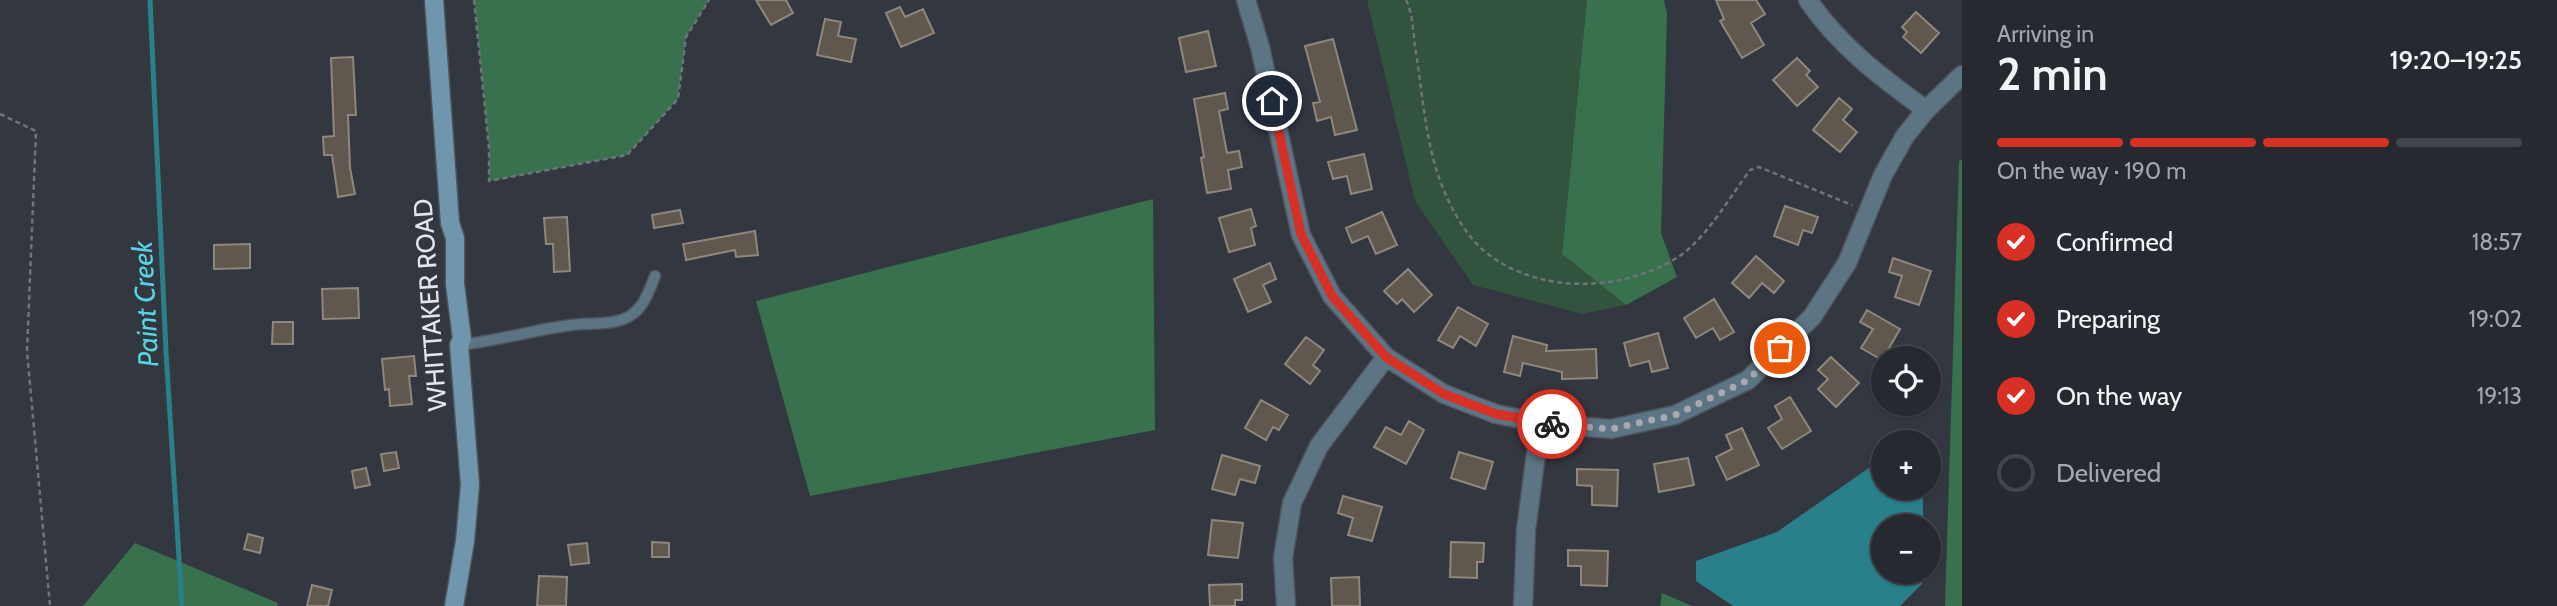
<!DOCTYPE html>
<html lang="en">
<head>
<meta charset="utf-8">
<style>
  body { margin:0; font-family:Cabin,sans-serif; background:#32353c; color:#f1f3f6; height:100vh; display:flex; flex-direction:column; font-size:26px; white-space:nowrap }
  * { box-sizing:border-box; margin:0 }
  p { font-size:23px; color:#a4a6ab }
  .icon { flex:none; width:38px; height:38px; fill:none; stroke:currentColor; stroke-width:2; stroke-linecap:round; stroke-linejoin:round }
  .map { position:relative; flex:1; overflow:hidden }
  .panel { display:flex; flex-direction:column; background:#262930; width:595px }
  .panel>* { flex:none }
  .controls { position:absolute; left:1871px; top:346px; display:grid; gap:14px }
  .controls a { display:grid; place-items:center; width:70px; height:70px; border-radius:50%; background:#262930; box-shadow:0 2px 5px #0004,0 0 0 2px #42454c; font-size:35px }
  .pin { position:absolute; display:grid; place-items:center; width:60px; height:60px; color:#fff; margin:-30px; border:4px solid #fff; border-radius:50%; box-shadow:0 2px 7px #0007 }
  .courier { position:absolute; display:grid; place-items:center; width:70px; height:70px; margin:-35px; border:5px solid #d93025; border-radius:50%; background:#fff; color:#222; box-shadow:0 2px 9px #0007 }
  .overview em { font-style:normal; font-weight:600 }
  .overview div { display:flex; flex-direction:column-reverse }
  .overview { display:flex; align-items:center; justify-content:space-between; height:119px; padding:0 35px }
  h1 { font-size:46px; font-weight:600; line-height:52px }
  .bar { display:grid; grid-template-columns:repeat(4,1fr); gap:10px 7px; align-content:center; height:84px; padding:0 35px }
  .bar i { height:9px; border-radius:5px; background:#42454c }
  .bar .on { background:#d93025 }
  .bar p { grid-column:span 4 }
  ol { padding:0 35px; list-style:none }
  li { display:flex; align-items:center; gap:21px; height:77px }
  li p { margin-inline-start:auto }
  li .icon { padding:7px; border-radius:50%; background:#d93025; color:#fff; stroke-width:4 }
  li:last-child { color:#a4a6ab }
  li i { width:38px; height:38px; border:4px solid #42454c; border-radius:50% }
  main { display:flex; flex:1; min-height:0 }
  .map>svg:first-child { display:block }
  .green { fill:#32533d }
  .forest { fill:#39704d }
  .water { fill:#29808b }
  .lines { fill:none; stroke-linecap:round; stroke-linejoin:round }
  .stream { stroke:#29808b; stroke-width:5 }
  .building { fill:#60584f; stroke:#8f867d; stroke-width:2 }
  .service-casing { stroke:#4f535c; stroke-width:13 }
  .minor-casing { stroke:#4f535c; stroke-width:21 }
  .secondary-casing { stroke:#4f535c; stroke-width:21 }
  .path { stroke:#6f737b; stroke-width:2.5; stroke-dasharray:5 3.5; stroke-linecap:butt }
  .service { stroke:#5c7483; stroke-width:10 }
  .minor { stroke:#5c7483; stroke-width:18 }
  .secondary { stroke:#6f96ad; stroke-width:18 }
  .done { stroke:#a6a9b0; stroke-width:7; stroke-dasharray:0 12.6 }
  .route { stroke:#d93025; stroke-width:9 }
  .labels { text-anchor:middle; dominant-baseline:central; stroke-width:5; stroke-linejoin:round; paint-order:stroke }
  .street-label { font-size:26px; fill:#e4e6ec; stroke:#333740 }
  .water-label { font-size:28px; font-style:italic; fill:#56d4e3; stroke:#333740 }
</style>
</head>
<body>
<main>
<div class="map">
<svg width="1962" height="606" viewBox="0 0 1962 606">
  <rect width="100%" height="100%" fill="#333740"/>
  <!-- green -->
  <path class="green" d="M1367,0H1587L1562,254L1626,305L1582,314L1473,285L1415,201Z"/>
  <!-- forest -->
  <path class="forest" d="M474,0H709L686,37L678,99L627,155L489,181V148Z
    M1587,0H1664L1667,14L1661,233L1677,277L1626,305L1562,254Z
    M1962,160V606H1945L1959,161Z
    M1153,199L1155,430L810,496L756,301Z
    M135,543L278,603L277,606H83Z
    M1662,593L1692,606H1660Z"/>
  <!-- water -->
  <path class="water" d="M1883,458V488H1923V527H1883V572H1922V584L1900,606H1733L1696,581V561L1777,532Z"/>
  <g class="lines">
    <!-- stream -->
    <path class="stream" d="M150,0L166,352L182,606"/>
  </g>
  <!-- building -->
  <path class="building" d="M756,0H786L793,13L771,25Z
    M1716,0H1756L1765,14L1751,23L1764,45L1742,58L1720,21L1724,19Z
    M900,7L905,17L923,9L934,33L901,47L886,13Z
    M1916,12L1939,33L1921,53L1903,37L1907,32L1902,27Z
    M825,19L841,22L838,36L856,39L851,62L817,55Z
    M1208,31L1216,66L1186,72L1179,38Z
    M1333,39L1357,130L1335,135L1331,117L1317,121L1313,103L1320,102L1305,46Z
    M353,57L356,115H348L350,168L355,194L338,197L332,155H324L323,137L334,136L331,58Z
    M1797,58L1810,71L1806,75L1818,87L1797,106L1773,80Z
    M1225,93L1228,109L1219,111L1227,153L1239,151L1242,167L1228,170L1231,189L1207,193L1201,158L1204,157L1194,99Z
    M1839,98L1852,109L1843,120L1857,132L1840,152L1813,130Z
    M1364,154L1372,189L1351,194L1347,176L1333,179L1328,162Z
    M1785,206L1818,217L1812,233L1803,230L1798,245L1774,236Z
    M1251,209L1256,226L1251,228L1255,245L1229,252L1219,218Z
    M680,210L683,223L654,228L652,215Z
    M1382,212L1397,245L1376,254L1368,236L1352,243L1346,228Z
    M567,217L570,271L554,272L553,244H546L544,218Z
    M755,231L758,255L736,257L735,250L686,260L683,244Z
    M250,244V268L214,269V245Z
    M1756,256L1784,281L1774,293L1762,283L1749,298L1732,283Z
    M1893,258L1931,271L1919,305L1895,297L1902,276L1889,272Z
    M1270,263L1276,279L1263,285L1271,302L1248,312L1234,279Z
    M1408,269L1432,295L1414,312L1402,299L1397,304L1384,291Z
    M358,288L359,318L323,319L322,289Z
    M1714,299L1734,332L1720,340L1713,328L1696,338L1684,318Z
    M1458,307L1488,324L1476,346L1460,336L1453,348L1438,340Z
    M1867,310L1900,329L1882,360L1861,348L1873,329L1860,322Z
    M273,322H293V344H272Z
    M1658,333L1668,368L1652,372L1649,361L1630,366L1624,343Z
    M1513,336L1547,345L1546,351L1596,349L1597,378L1562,379V372L1523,363L1520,376L1504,372Z
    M1306,337L1324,350L1313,365L1320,371L1310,384L1285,364Z
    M414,356L416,376H409L412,404L390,406L389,389L385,390L382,359Z
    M1831,357L1859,383L1836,407L1818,389L1828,379L1818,370Z
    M1790,397L1811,431L1782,449L1768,428L1782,419L1775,406Z
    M1261,400L1288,415L1279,430L1273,427L1266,440L1245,428Z
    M1409,421L1424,430L1406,464L1374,447L1386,427L1401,435Z
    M1742,428L1759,465L1727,480L1716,457L1732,449L1726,435Z
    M396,452L399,468L384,471L381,454Z
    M1459,452L1493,462L1485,489L1451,478Z
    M1222,455L1260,466L1255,483L1240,479L1235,495L1212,489Z
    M1688,458L1694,485L1659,492L1654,464Z
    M366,468L370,485L355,488L352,471Z
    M1577,469L1618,470L1617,506L1592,505V486L1577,485Z
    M1343,496L1382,507L1372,541L1348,535L1353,518L1338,513Z
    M1212,520L1243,523L1238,558L1208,555Z
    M248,534L263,538L260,553L244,549Z
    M652,542L669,543V557H652Z
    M1451,542L1484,543L1483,562H1477V578L1450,577Z
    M587,543L589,563L571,565L568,545Z
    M1568,550L1608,551L1607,586L1581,585V566H1568Z
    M539,576L567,577L566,606H537Z
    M1359,577L1360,606H1332L1331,578Z
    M1242,584V600H1235V606H1210L1209,585Z
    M312,585L332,590L328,606H307Z"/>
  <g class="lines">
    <!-- service casing -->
    <g class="service-casing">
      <path id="service" d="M459,345C497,341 533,330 571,325C591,322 617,327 634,313C645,304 650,289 655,276"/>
    </g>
    <!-- minor casing -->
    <g class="minor-casing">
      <path id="minor" d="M1246,0L1260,47L1301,235L1332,296L1386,357L1444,394L1496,414L1540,423L1611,429L1675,415L1748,380L1812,317L1847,263L1883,175L1905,136L1926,110L1962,75
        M1808,0C1839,46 1882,78 1926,110
        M1286,606L1283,558L1292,503L1319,446L1386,357
        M1523,606L1526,530L1540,423"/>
    </g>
    <!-- secondary casing -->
    <g class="secondary-casing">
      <path id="secondary" d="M434,0L450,223L455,238V284L462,339L459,345L470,485L465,541L454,606"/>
    </g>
    <!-- path -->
    <path class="path" d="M474,0L489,148V181L627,155L678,99L686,37L709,0
      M1406,0C1413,14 1413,32 1415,47C1423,93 1425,145 1443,188C1452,211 1468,239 1488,254C1540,294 1619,292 1675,259C1704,242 1730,197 1750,170L1759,167L1852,205
      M0,114L36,131L27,351L50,606"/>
    <!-- service -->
    <use href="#service" class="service"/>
    <!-- minor -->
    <use href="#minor" class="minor"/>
    <!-- secondary -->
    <use href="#secondary" class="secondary"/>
  </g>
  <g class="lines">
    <!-- done -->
    <path class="done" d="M1552,424L1611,429L1675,415L1748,380L1780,348"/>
    <!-- route -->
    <path class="route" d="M1272,101L1301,234L1332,296L1386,357L1444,394L1496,414L1552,424"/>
  </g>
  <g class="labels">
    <!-- street labels -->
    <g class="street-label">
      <text transform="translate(430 305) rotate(-94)">WHITTAKER ROAD</text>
    </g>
    <!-- water labels -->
    <g class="water-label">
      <text transform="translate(145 304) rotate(-93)">Paint Creek</text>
    </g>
  </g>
</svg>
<div class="controls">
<a><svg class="icon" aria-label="locate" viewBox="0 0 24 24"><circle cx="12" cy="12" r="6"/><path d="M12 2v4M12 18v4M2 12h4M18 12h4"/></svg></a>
<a>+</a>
<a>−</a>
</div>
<div class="pin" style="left:1780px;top:348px;background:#ea580c"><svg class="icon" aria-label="bag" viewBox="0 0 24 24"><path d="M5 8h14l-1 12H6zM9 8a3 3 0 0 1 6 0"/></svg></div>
<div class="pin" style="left:1272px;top:101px;background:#1f2937"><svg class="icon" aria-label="home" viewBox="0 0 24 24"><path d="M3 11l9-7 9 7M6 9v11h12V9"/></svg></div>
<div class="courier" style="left:1552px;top:424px"><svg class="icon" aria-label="bike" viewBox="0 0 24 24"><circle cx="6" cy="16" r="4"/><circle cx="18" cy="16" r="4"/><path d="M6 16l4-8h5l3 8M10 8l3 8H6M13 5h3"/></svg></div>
</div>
<section class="panel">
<div class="overview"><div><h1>2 min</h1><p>Arriving in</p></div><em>19:20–19:25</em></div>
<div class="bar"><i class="on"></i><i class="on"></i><i class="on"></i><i></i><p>On the way · 190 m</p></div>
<ol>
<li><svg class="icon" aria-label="check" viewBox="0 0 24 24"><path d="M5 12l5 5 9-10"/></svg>Confirmed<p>18:57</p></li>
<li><svg class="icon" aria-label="check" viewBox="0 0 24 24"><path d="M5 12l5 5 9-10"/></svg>Preparing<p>19:02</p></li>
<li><svg class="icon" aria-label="check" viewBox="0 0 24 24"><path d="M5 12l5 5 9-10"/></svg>On the way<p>19:13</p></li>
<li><i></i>Delivered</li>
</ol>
</section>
</main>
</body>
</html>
